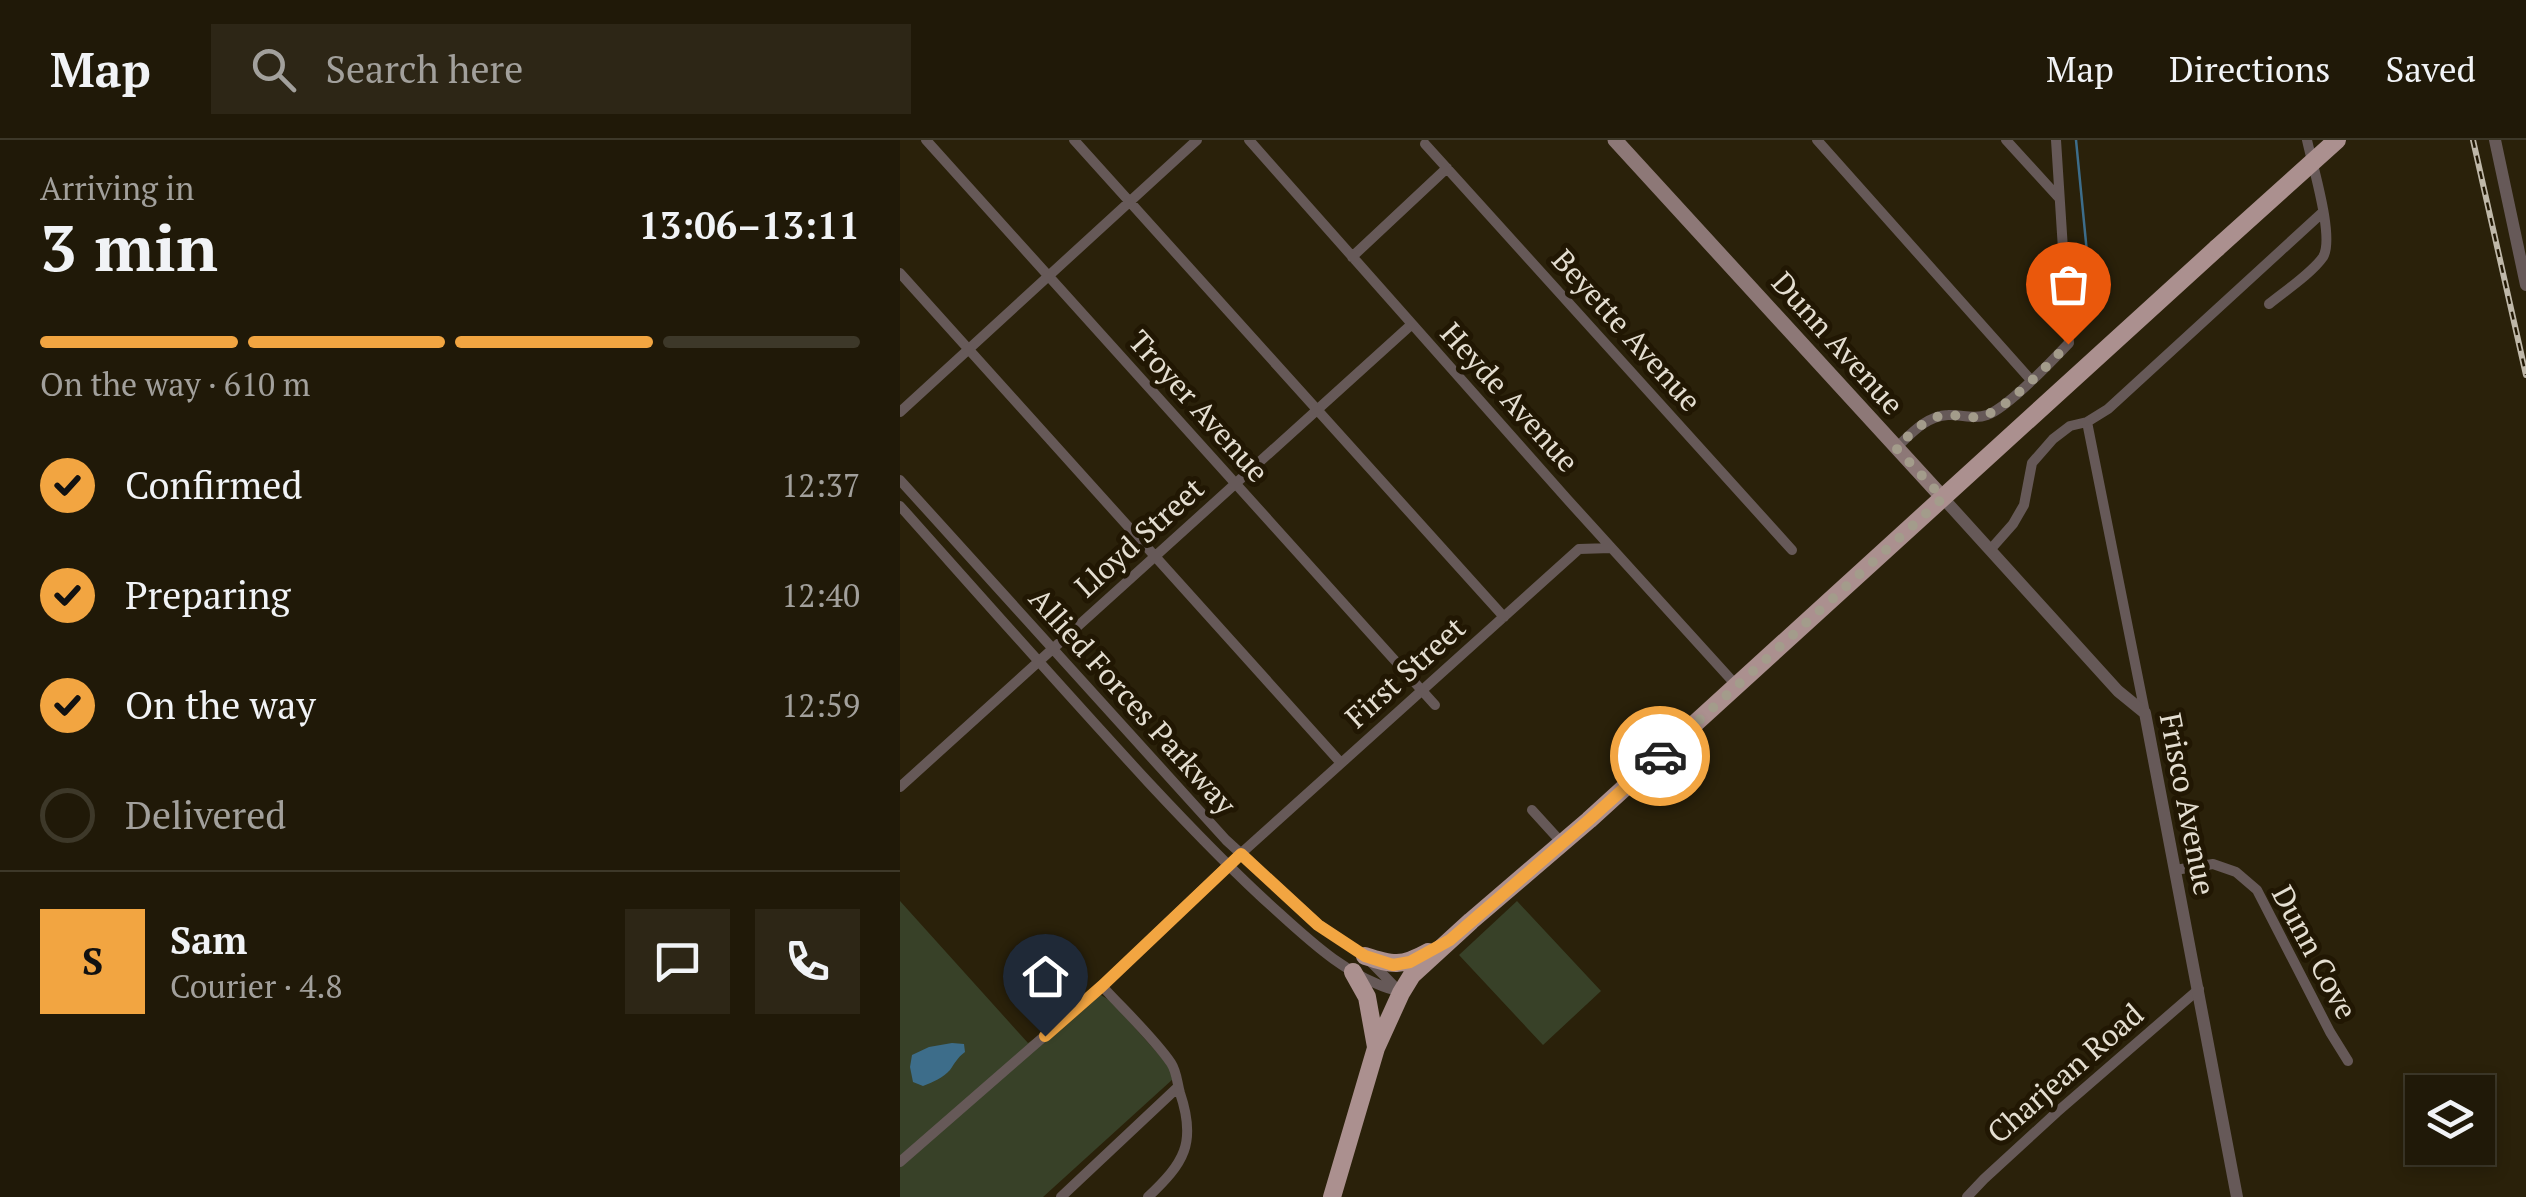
<!DOCTYPE html>
<html lang="en">
<head>
<meta charset="utf-8">
<style>
  body { margin:0; font-family:"PT Serif",serif; background:#2d2616; color:#f1f3f6; height:100vh; display:flex; flex-direction:column; font-size:38px; white-space:nowrap }
  * { box-sizing:border-box; margin:0 }
  p { font-size:32px; color:#a2a09c }
  .icon { flex:none; width:55px; height:55px; fill:none; stroke:currentColor; stroke-width:2; stroke-linecap:round; stroke-linejoin:round }
  .map { position:relative; flex:1; overflow:hidden }
  .drawer { display:flex; flex-direction:column; background:#201908; width:900px }
  .drawer>* { flex:none }
  .fabs { position:absolute; left:1505px; top:935px; display:grid; gap:20px }
  .fabs a { display:grid; place-items:center; width:90px; height:90px; border-radius:0px; background:#201908; box-shadow:0 5px 15px #0003,0 0 0 2px #3d3829; font-size:50px }
  .pin { position:absolute; display:grid; place-items:center; width:85px; height:85px; color:#fff; margin:-102px -42px; border-radius:50% 50% 50% 0; rotate:-45deg; box-shadow:0 0 10px #0007 }
  .pin .icon { rotate:45deg }
  .courier { position:absolute; display:grid; place-items:center; width:100px; height:100px; margin:-50px; border:8px solid #f2a541; border-radius:50%; background:#fff; color:#222; box-shadow:0 2px 12px #0007 }
  .summary em { font-style:normal; font-weight:600 }
  .summary div { display:flex; flex-direction:column-reverse }
  .summary { display:flex; align-items:center; justify-content:space-between; height:170px; padding:0 40px }
  h1 { font-size:65px; font-weight:600; line-height:75px }
  .bar { display:grid; grid-template-columns:repeat(4,1fr); gap:15px 10px; align-content:center; height:120px; padding:0 40px }
  .bar i { height:12px; border-radius:8px; background:#3d3829 }
  .bar .active { background:#f2a541 }
  .bar p { grid-column:span 4 }
  .line { display:flex; align-items:center; gap:25px; padding:0 40px; border-top:2px solid #3d3829 }
  .line div { flex:1 }
  .round { display:grid; place-items:center; flex:none; width:105px; height:105px; border-radius:0px; background:#2d2616 }
  ol { padding:0 40px; list-style:none }
  li { display:flex; align-items:center; gap:30px; height:110px }
  li p { margin-inline-start:auto }
  li .icon { padding:10px; border-radius:50%; background:#f2a541; color:#111; stroke-width:4 }
  li:last-child { color:#a2a09c }
  li i { width:55px; height:55px; border:5px solid #3d3829; border-radius:50% }
  header { display:flex; align-items:center; gap:60px; box-sizing:border-box; height:140px; padding:0 50px; background:#201908; border-bottom:2px solid #3d3829 }
  header strong { font-size:48px }
  nav { display:flex; gap:55px; margin-inline-start:auto; font-size:35px }
  .search { width:700px; height:90px; background:#2d2616; display:flex; align-items:center; gap:25px; box-sizing:border-box; padding:0 35px; border-radius:0px; color:#a2a09c; font-size:38px }
  main { display:flex; flex:1; min-height:0 }
  .map>svg:first-child { display:block }
  .green { fill:#384128 }
  .water { fill:#3d6d8a }
  .lines { fill:none; stroke-linecap:round; stroke-linejoin:round }
  .stream { stroke:#3d6d8a; stroke-width:2.5 }
  .minor { stroke:#665958; stroke-width:10 }
  .tertiary { stroke:#665958; stroke-width:12 }
  .secondary { stroke:#8d7877; stroke-width:15 }
  .primary { stroke:#ab908f; stroke-width:18 }
  .rail-casing { stroke:#bfb8a9; stroke-width:6 }
  .rail { stroke:#211703; stroke-width:2.5; stroke-dasharray:8; stroke-linecap:butt }
  .primary-bridge { stroke:#ab908f; stroke-width:18 }
  .done { stroke:#a39c8b; stroke-width:10; stroke-dasharray:0 18 }
  .route { stroke:#f2a541; stroke-width:12 }
  .labels { text-anchor:middle; dominant-baseline:central; stroke-width:10; stroke-linejoin:round; paint-order:stroke }
  .street-label { font-size:30px; fill:#e4ded1; stroke:#211703 }
</style>
</head>
<body>
<header>
<strong>Map</strong>
<div class="search"><svg class="icon" aria-label="search" viewBox="0 0 24 24"><circle cx="10" cy="10" r="6"/><path d="M15 15l6 6"/></svg>Search here</div>
<nav><a>Map</a><a>Directions</a><a>Saved</a></nav>
</header>
<main>
<section class="drawer">
<div class="summary"><div><h1>3 min</h1><p>Arriving in</p></div><em>13:06–13:11</em></div>
<div class="bar"><i class="active"></i><i class="active"></i><i class="active"></i><i></i><p>On the way · 610 m</p></div>
<ol>
<li><svg class="icon" aria-label="check" viewBox="0 0 24 24"><path d="M5 12l5 5 9-10"/></svg>Confirmed<p>12:37</p></li>
<li><svg class="icon" aria-label="check" viewBox="0 0 24 24"><path d="M5 12l5 5 9-10"/></svg>Preparing<p>12:40</p></li>
<li><svg class="icon" aria-label="check" viewBox="0 0 24 24"><path d="M5 12l5 5 9-10"/></svg>On the way<p>12:59</p></li>
<li><i></i>Delivered</li>
</ol>
<div class="line" style="height:180px"><b class="round" style="background:#f2a541;color:#111">S</b><div><b>Sam</b><p>Courier · 4.8</p></div><a class="round"><svg class="icon" aria-label="chat" viewBox="0 0 24 24"><path d="M4 5h16v11H9l-5 4z"/></svg></a><a class="round"><svg class="icon" aria-label="phone" viewBox="0 0 24 24"><path d="M5 4h4l2 5-3 2q2 4 5 5l2-3 5 2v4C11 20 4 13 5 4z"/></svg></a></div>
</section>
<div class="map">
<svg width="1626" height="1057" viewBox="0 0 1626 1057">
  <rect width="100%" height="100%" fill="#2a210a"/>
  <!-- green -->
  <path class="green" d="M0,761L128,903L199,854L211,861L269,926L273,939L143,1057H0Z
    M617,761L701,851L643,905L559,815Z"/>
  <!-- water -->
  <path class="water" d="M52,903L64,904L65,912C57,918 55,923 50,930C43,938 33,942 23,946L13,942L10,927L12,915L29,907Z"/>
  <g class="lines">
    <!-- stream -->
    <path class="stream" d="M1176,0L1191,154"/>
    <!-- minor -->
    <path class="minor" d="M26,0L535,565
      M174,0L604,477
      M349,0L668,360L836,545
      M917,0L1130,239
      M1106,0L1159,58
      M525,4L892,410
      M452,117L547,28
      M0,133L441,623
      M1369,164C1385,151 1412,133 1423,117C1435,98 1412,24 1407,0
      M0,272L297,0
      M1187,282L1245,573
      M996,308C1011,294 1026,276 1048,275C1061,274 1074,280 1087,275C1107,268 1152,221 1169,203L1156,0
      M0,340L326,700L419,785L465,816L501,853
      M0,366C83,459 165,552 249,643C291,688 332,731 378,772C413,804 450,838 497,851
      M1090,410L1113,384L1124,365L1132,323L1153,299L1170,286L1187,282L1208,269L1423,72
      M0,647L512,184
      M632,670L662,703
      M1275,730L1313,724L1336,732L1357,750L1430,892L1448,921
      M202,846C223,869 254,898 271,923C277,932 277,943 280,953C297,1003 284,1023 248,1057
      M0,1022L202,846L327,726L679,409L711,408
      M161,1057L278,947
      M1067,1057L1084,1039L1157,972L1299,849"/>
    <!-- tertiary -->
    <path class="tertiary" d="M1595,0L1626,145
      M1043,358L1218,551L1245,573L1337,1057"/>
    <!-- secondary -->
    <path class="secondary" d="M715,0L1043,358"/>
    <!-- primary -->
    <path class="primary" d="M465,816C493,825 501,827 528,812
      M453,832L467,857L476,907
      M432,1057L476,908L501,853L512,835L571,781L689,680L1317,108"/>
    <!-- rail casing -->
    <g class="rail-casing">
      <path id="rail" d="M1573,0L1626,235"/>
    </g>
    <!-- rail -->
    <use href="#rail" class="rail"/>
    <!-- primary-bridge -->
    <path class="primary-bridge" d="M1317,108L1437,0"/>
  </g>
  <g class="lines">
    <!-- done -->
    <path class="done" d="M760,616L1043,358L996,308C1011,294 1026,276 1048,275C1061,275 1074,280 1086,275C1107,268 1152,221 1168,204"/>
    <!-- route -->
    <path class="route" d="M145,896L202,846L341,714L418,785L465,816L493,825L510,822L550,800L689,680L760,616"/>
  </g>
  <g class="labels">
    <!-- street labels -->
    <g class="street-label">
      <text transform="translate(727 190) rotate(48)">Beyette Avenue</text>
      <text transform="translate(938 203) rotate(48)">Dunn Avenue</text>
      <text transform="translate(610 257) rotate(48)">Heyde Avenue</text>
      <text transform="translate(299 266) rotate(48)">Troyer Avenue</text>
      <text transform="translate(239 397) rotate(-42)">Lloyd Street</text>
      <text transform="translate(505 532) rotate(-42)">First Street</text>
      <text transform="translate(233 561) rotate(48)">Allied Forces Parkway</text>
      <text transform="translate(1288 664) rotate(79)">Frisco Avenue</text>
      <text transform="translate(1415 812) rotate(62)">Dunn Cove</text>
      <text transform="translate(1165 933) rotate(-41)">Charjean Road</text>
    </g>
  </g>
</svg>
<div class="fabs">
<a><svg class="icon" aria-label="layers" viewBox="0 0 24 24"><path d="M12 4l9 5-9 5-9-5zM3 14l9 5 9-5"/></svg></a>
</div>
<div class="pin" style="left:1168px;top:204px;background:#ea580c"><svg class="icon" aria-label="bag" viewBox="0 0 24 24"><path d="M5 8h14l-1 12H6zM9 8a3 3 0 0 1 6 0"/></svg></div>
<div class="pin" style="left:145px;top:896px;background:#1f2937"><svg class="icon" aria-label="home" viewBox="0 0 24 24"><path d="M3 11l9-7 9 7M6 9v11h12V9"/></svg></div>
<div class="courier" style="left:760px;top:616px"><svg class="icon" aria-label="car" viewBox="0 0 24 24"><path d="M5 17H2v-5l4-1 3-4h7l3 4 3 1v5h-3M9 17h6M6 11h13"/><circle cx="7" cy="17" r="2"/><circle cx="17" cy="17" r="2"/></svg></div>
</div>
</main>
</body>
</html>
